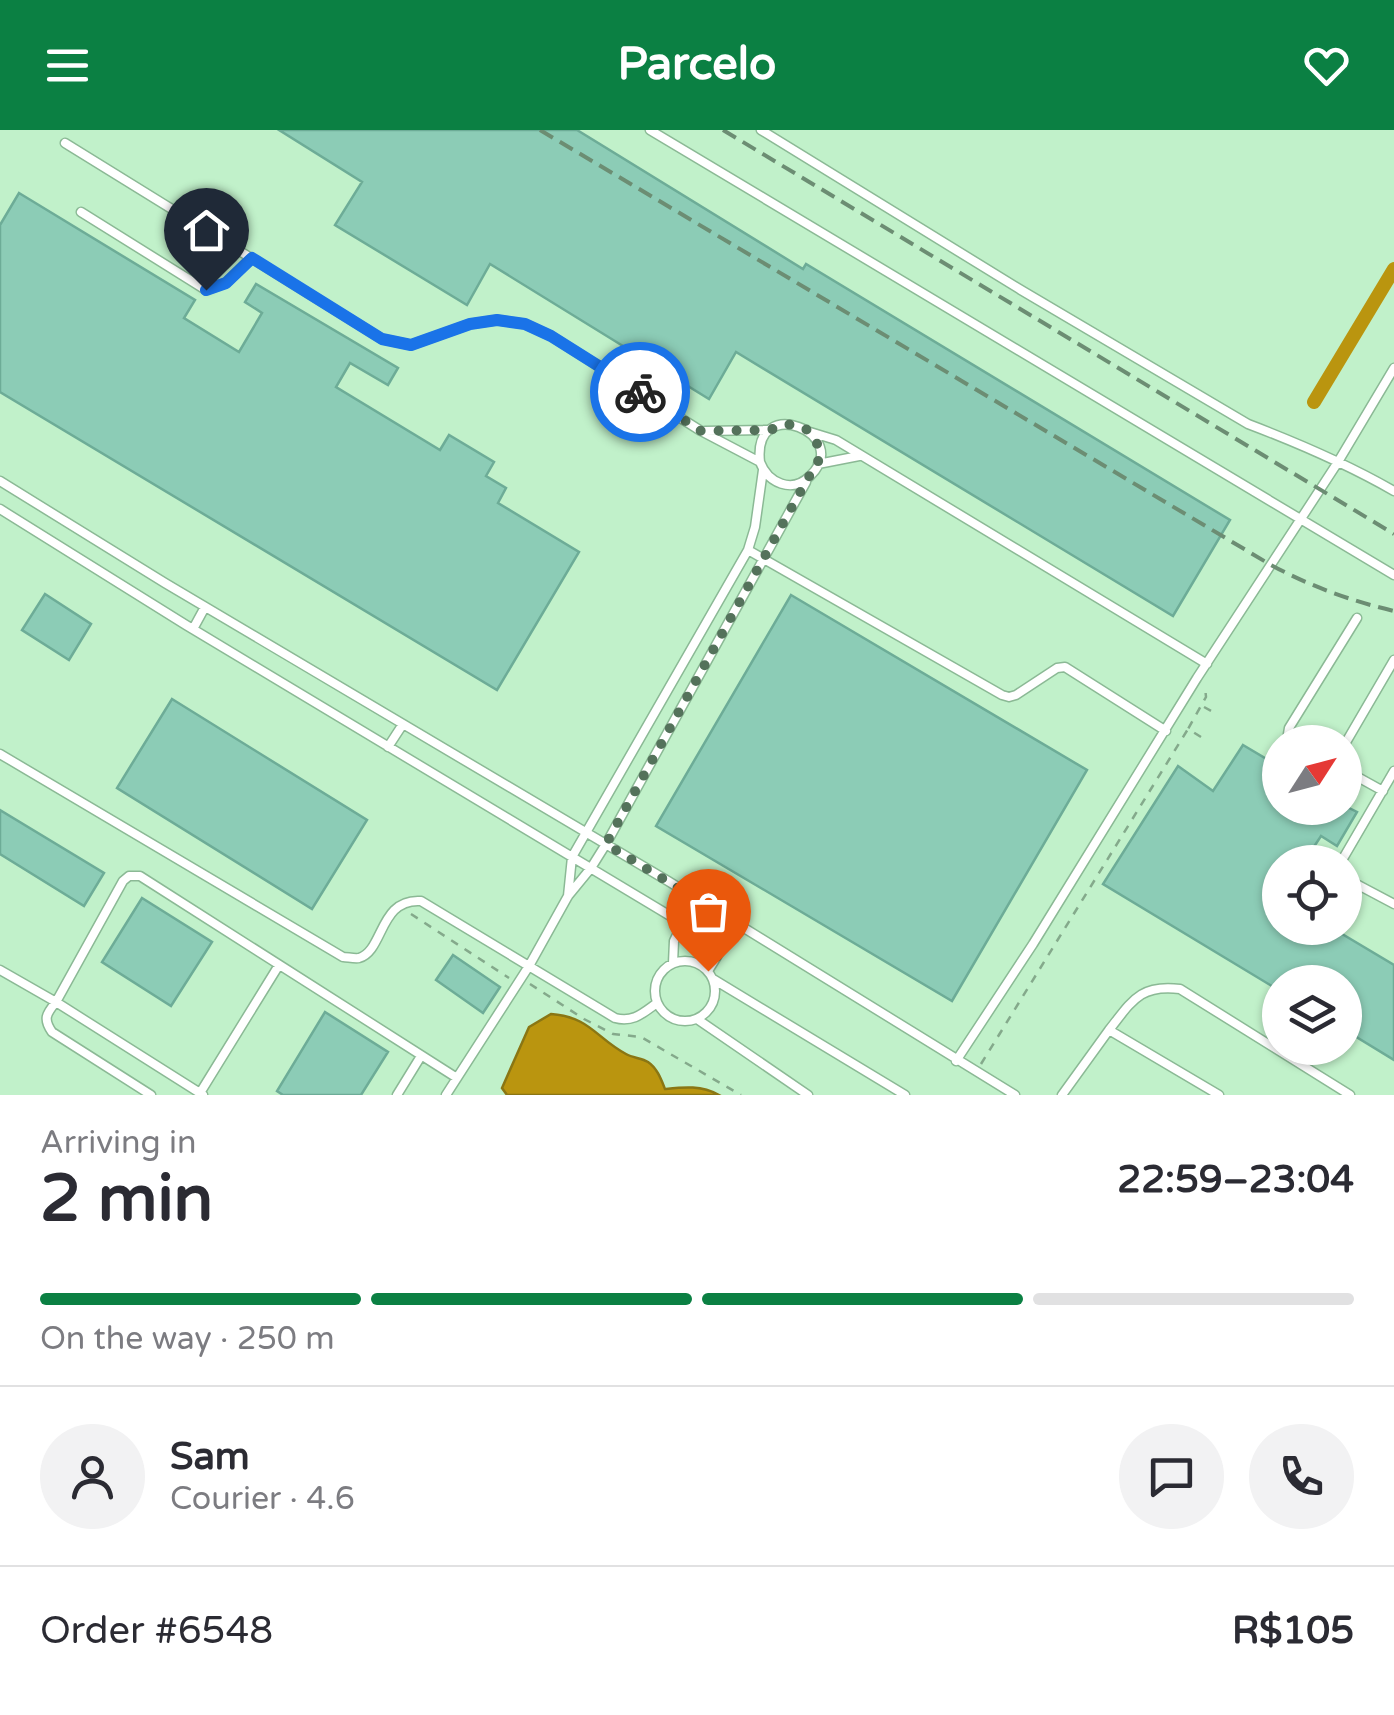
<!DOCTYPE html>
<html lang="en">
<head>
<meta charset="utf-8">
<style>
  body { margin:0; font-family:"Varela Round",sans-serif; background:#f2f2f3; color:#2b2b33; height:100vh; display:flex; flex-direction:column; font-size:38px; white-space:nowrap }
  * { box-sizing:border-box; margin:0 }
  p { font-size:32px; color:#7c7c81 }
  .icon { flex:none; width:55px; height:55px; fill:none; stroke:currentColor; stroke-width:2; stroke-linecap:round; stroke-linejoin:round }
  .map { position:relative; height:965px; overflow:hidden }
  .details { display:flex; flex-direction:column; background:#fff; flex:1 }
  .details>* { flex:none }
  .needle { width:65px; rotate:54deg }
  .tools { position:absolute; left:1262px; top:595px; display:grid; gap:20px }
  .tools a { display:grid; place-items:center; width:100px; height:100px; border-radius:50%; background:#fff; box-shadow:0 2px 8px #0004; font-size:50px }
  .pin { position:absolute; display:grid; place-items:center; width:85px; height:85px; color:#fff; margin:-102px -42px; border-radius:50% 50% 50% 0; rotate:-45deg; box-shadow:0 0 10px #0007 }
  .pin .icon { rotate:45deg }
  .courier { position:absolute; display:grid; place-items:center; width:100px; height:100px; margin:-50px; border:8px solid #1a73e8; border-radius:50%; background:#fff; color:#222; box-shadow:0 2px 12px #0007 }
  .head em { font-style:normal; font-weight:800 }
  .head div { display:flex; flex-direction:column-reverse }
  .head { display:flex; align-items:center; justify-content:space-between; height:170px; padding:0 40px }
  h1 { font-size:65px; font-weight:800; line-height:75px }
  .bar { display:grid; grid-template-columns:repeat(4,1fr); gap:15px 10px; align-content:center; height:120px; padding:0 40px }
  .bar i { height:12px; border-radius:8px; background:#e1e1e2 }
  .bar .active { background:#0b8043 }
  .bar p { grid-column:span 4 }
  .line { display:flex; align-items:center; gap:25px; padding:0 40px; border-top:2px solid #e1e1e2 }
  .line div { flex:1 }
  .round { display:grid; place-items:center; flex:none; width:105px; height:105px; border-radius:52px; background:#f2f2f3 }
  header { display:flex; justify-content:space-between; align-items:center; height:130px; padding:0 40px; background:#0b8043; color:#fff; font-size:45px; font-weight:800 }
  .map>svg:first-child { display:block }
  .water { fill:#ba950f; stroke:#8a7614; stroke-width:2.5 }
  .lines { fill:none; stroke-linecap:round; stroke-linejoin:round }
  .canal { stroke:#ba950f; stroke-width:14 }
  .building { fill:#8cccb6; stroke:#6dac97; stroke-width:2.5 }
  .service-casing { stroke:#8bb995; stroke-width:11 }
  .path { stroke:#84a98b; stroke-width:2.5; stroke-dasharray:8 8; stroke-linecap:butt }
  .service { stroke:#fff; stroke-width:8 }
  .rail { stroke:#6c8d73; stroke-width:4; stroke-dasharray:15 8; stroke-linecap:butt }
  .done { stroke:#54725b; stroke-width:10; stroke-dasharray:0 18 }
  .route { stroke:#1a73e8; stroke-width:12 }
</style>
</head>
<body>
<header><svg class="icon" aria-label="menu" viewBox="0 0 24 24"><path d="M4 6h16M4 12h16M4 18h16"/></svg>Parcelo<svg class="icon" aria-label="heart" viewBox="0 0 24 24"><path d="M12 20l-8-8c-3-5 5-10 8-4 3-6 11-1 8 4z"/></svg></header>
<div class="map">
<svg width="1394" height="965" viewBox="0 0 1394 965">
  <rect width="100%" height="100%" fill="#c1f1ca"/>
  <!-- water -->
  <path class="water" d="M551,884C590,887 596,908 626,924C633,928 642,928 648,932C657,938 661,949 665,959C684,957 701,955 719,965H507L502,958L529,897Z"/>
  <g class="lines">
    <!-- canal -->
    <path class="canal" d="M1314,272L1394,139"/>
  </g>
  <!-- building -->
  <path class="building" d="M279,0H577L803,139L806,134L1230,390L1173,486L736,222L709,269L490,134L467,175L335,95L362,52Z
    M19,63L195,170L184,188L239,222L262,183L245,172L256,154L398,238L388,255L350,233L336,257L440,320L449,305L494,332L486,346L506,358L498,373L579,422L497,560L0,262V95Z
    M45,464L91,494L69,530L22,500Z
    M791,465L1087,640L952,871L656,696Z
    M172,569L367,690L312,779L117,658Z
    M1243,615L1280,637V678H1349L1357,682L1337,716L1321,706L1304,732H1280V798H1332L1394,835V930L1345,900V852H1280V861L1103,754L1178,636L1213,661Z
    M0,680L104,743L84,776L0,724Z
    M142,768L212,812L171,876L102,832Z
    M453,825L500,857L483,883L436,850Z
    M325,882L388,922L361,965H283L277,961Z"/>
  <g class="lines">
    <!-- service casing -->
    <g class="service-casing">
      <path id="service" d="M650,0L1394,445
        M761,0L1021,160L1248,294C1298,313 1347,334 1394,361
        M65,13L382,209L411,215L470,194L497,190L525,194L551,206L701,301L760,332C768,353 792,364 810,346C854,304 752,262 760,332
        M81,82L206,160L226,153L251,128
        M705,301L770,300
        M810,302L836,310L1207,534
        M818,334L859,326
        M0,351L165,453L668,751L1015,965
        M0,379L186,495L682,793
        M748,420L1002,565L1009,567L1016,565L1057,538L1065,537L1166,601
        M193,499L205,477
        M1297,612L1288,604L1289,598L1357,488
        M1345,614L1394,530
        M388,617L403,594
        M0,624L343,827C347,827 355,829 359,828C384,821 379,768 421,771L615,888C633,893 643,883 657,873
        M1345,640L1383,661
        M1341,732L1394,641
        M1345,748L1394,774
        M568,766L572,727L748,420L755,397L763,340
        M655 861a30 30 0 1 1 60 0a30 30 0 1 1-60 0Z
        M673,833L674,811L695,768
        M0,840L56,872C46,884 43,889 52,902L151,965
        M708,841L737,794
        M713,849L905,965
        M697,889L808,965
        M1109,900C1132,871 1140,854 1180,859L1350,965
        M956,931L1033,814L1197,548L1338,332L1394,238
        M200,963L279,835
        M203,965L56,872L123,751L129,746H140L457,948
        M397,965L421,926
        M446,965L529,836L568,766L591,738L606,714L806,352
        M1062,965L1109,900L1219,965"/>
    </g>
    <!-- path -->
    <path class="path" d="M1204,577L1215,583
      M1201,607L1188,599L1206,567L1205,556
      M411,784L509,848
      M530,854L584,889L613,904L641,907L741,965
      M981,934L1188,599"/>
    <!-- service -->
    <use href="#service" class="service"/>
    <!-- rail -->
    <path class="rail" d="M540,0L1271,435C1310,456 1351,471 1394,481
      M723,0L1394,404"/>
  </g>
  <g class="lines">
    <!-- done -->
    <path class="done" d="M640,262L701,301L770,300L786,294L803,297L810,302L819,317L818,334L808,348L606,714L737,794L708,841"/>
    <!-- route -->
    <path class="route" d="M206,160L226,153L252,128L382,209L411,215L470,194L497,190L525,194L551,206L640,262"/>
  </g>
</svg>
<div class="tools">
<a><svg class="needle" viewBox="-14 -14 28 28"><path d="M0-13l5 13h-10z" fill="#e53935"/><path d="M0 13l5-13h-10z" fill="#7c7c81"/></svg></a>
<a><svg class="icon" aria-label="locate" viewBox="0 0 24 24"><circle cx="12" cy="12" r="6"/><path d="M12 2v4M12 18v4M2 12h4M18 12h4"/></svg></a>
<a><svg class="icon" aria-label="layers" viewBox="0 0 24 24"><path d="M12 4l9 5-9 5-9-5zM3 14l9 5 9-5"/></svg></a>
</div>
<div class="pin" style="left:708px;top:841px;background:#ea580c"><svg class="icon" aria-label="bag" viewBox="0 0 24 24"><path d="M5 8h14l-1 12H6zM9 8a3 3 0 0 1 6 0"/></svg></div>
<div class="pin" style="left:206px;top:160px;background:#1f2937"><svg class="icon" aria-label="home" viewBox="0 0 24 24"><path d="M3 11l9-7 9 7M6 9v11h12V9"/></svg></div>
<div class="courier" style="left:640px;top:262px"><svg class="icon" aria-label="bike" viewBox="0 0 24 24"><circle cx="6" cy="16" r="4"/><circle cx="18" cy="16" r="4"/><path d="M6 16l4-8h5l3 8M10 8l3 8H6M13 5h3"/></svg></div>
</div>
<section class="details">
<div class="head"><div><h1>2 min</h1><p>Arriving in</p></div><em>22:59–23:04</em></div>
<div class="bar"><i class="active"></i><i class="active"></i><i class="active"></i><i></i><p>On the way · 250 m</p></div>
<div class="line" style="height:180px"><a class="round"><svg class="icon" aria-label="person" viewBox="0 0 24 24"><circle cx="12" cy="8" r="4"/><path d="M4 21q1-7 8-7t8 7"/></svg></a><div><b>Sam</b><p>Courier · 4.6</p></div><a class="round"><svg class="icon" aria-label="chat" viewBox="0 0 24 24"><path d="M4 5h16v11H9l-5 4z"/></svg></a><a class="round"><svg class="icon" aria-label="phone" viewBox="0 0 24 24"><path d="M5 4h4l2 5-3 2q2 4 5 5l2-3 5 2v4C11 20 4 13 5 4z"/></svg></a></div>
<div class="line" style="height:130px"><div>Order #6548</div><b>R$105</b></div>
</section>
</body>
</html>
